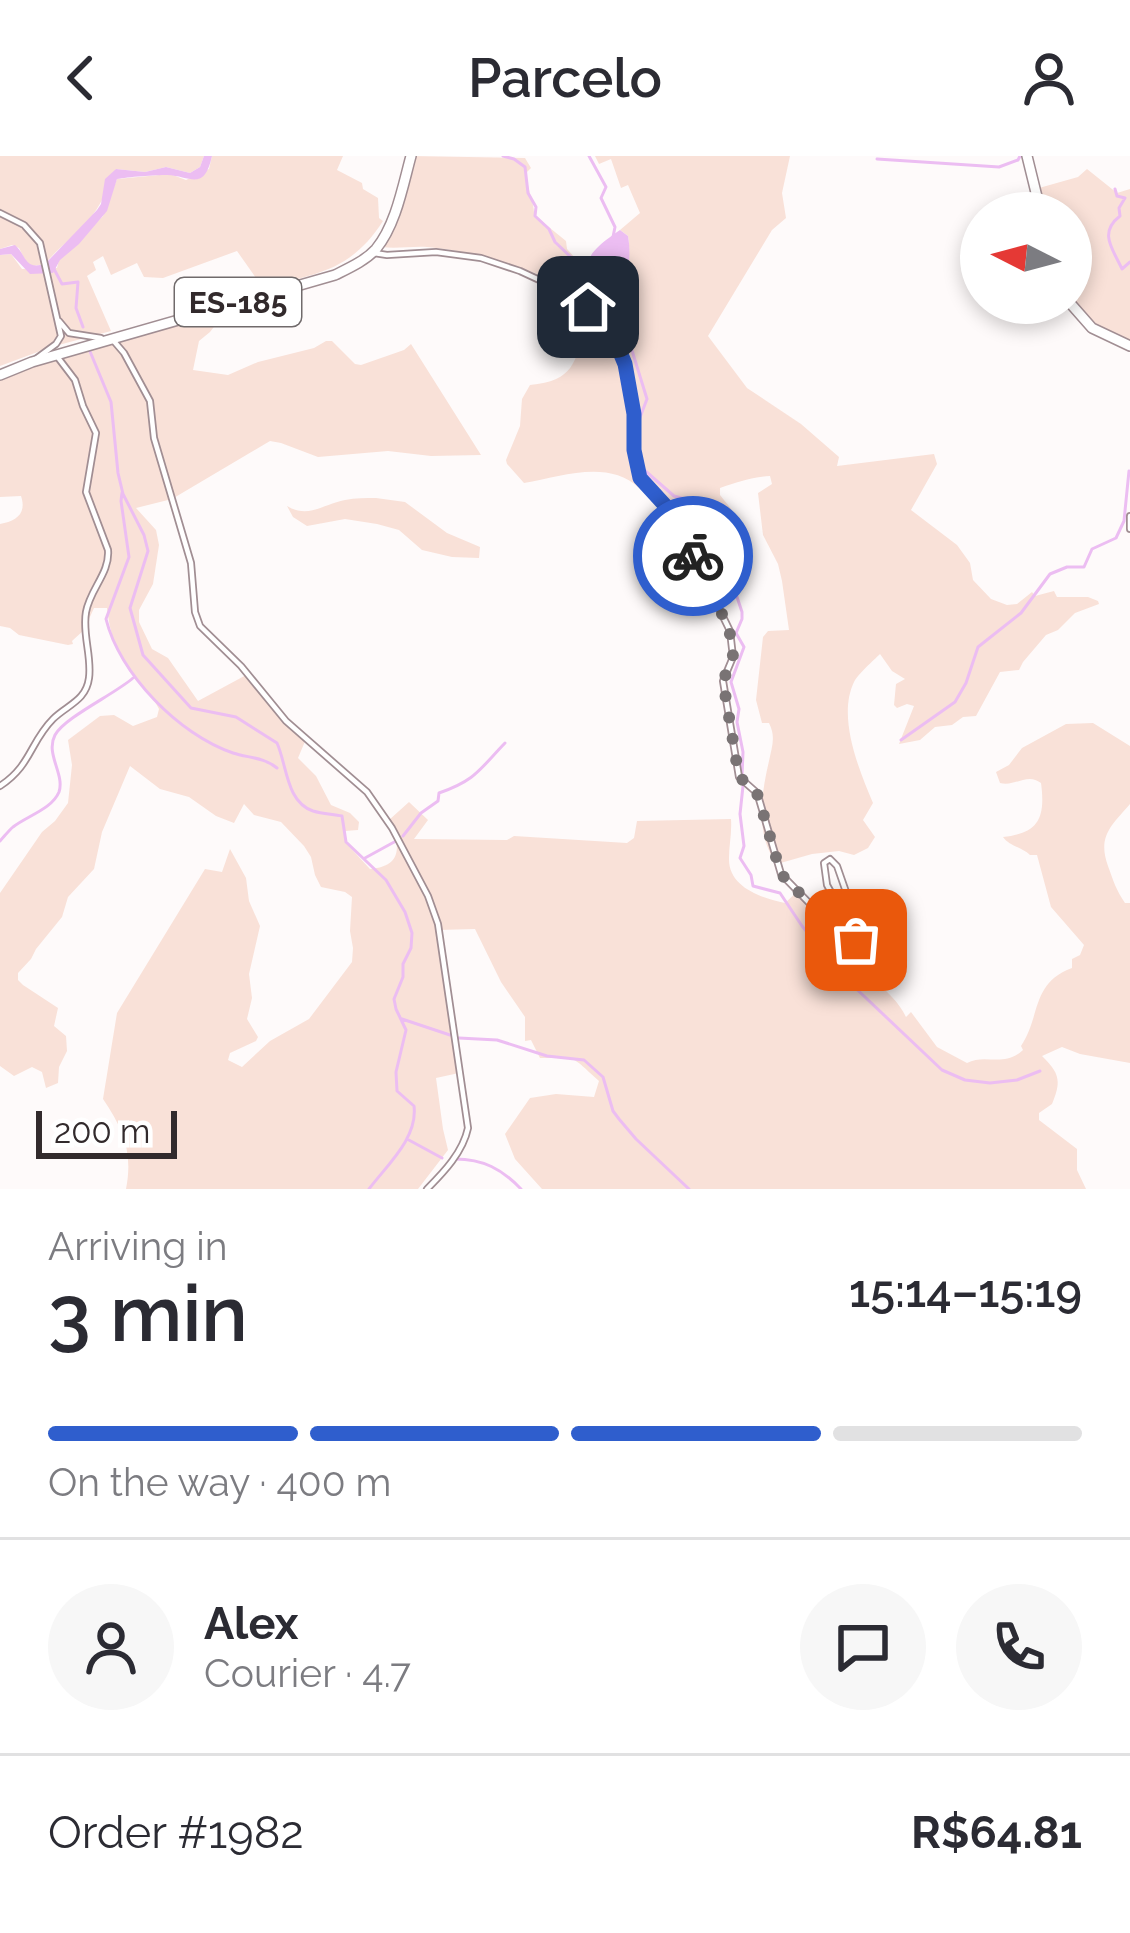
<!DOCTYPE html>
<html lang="en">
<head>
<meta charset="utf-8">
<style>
  body { margin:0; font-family:Raleway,sans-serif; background:#f7f7f7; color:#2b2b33; height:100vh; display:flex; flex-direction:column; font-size:45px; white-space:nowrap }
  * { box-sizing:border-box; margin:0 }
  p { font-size:39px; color:#7c7c81 }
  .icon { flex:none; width:66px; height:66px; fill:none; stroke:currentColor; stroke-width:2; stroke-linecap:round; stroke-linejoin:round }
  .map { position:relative; height:1033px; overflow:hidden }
  .drawer { display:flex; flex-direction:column; background:#fff; flex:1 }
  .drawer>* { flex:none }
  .needle { width:78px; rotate:276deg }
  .buttons { position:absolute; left:960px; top:36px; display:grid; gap:24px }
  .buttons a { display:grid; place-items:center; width:132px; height:132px; border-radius:50%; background:#fff; box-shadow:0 6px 18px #0003; font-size:60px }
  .scale { position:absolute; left:36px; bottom:30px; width:141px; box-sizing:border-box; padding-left:12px; border:6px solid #322a2c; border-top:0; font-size:33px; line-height:42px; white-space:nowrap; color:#322a2c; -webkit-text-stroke:9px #fff; paint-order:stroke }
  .pin { position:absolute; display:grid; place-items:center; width:102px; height:102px; color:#fff; margin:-51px; border-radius:24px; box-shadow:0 6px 18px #0006 }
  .courier { position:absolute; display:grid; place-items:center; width:120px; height:120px; margin:-60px; border:9px solid #2f5ecd; border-radius:50%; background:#fff; color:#222; box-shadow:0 3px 15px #0007 }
  .head em { font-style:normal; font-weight:600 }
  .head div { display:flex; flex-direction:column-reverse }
  .head { display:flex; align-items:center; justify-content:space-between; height:204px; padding:0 48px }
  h1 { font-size:78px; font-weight:600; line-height:90px }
  .bar { display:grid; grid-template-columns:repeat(4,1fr); gap:18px 12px; align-content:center; height:144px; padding:0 48px }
  .bar i { height:15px; border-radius:9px; background:#e1e1e2 }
  .bar .selected { background:#2f5ecd }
  .bar p { grid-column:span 4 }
  .line { display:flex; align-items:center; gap:30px; padding:0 48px; border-top:3px solid #e1e1e2 }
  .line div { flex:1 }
  .round { display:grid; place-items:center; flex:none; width:126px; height:126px; border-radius:63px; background:#f7f7f7 }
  header { display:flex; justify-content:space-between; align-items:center; height:156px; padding:0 48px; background:#fff; font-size:54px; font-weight:600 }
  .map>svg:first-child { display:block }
  .green { fill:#f9e1d8 }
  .water { fill:#ecbdf2 }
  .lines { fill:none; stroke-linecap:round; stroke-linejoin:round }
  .stream { stroke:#ecbdf2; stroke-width:3 }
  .street-casing { stroke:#a18e93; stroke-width:8 }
  .primary-casing { stroke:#a18e93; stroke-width:12 }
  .street { stroke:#fff; stroke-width:4.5 }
  .primary { stroke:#fff; stroke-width:9 }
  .done { stroke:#797374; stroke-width:12; stroke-dasharray:0 21.6 }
  .route { stroke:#2f5ecd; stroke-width:15 }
  .labels { text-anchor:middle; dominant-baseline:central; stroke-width:12; stroke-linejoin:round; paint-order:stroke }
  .shield { fill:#fff; stroke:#706a6b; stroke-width:3 }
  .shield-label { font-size:30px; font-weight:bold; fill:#322a2c }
</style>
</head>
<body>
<header><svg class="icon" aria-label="back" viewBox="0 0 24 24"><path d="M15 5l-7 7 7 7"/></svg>Parcelo<svg class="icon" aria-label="person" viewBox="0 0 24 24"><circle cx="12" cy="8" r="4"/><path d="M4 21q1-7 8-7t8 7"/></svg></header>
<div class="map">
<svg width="1130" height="1033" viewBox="0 0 1130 1033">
  <rect width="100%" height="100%" fill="#fefafa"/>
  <!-- green -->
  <path class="green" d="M0,0H204L200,11L190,17L166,11L145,16L116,13C108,32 101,50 87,66C74,81 58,92 45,108L33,110L27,108L19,92L12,89L0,93Z
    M212,0H343L337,14L362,27L363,33L378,42L379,62L383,65C350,116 317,117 263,132L237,95L163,122L144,121L137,107L111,119L103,100L93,106L96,114L87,120L111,175L51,191L0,210V99L11,98L22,113L57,112L59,104L103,60L117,23L170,18L186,24L209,13Z
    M411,0L525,2L531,12L527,16C526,33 535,47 534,59L566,85L567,93L578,105L585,106L588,102V119L609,152L618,148C620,123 633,110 628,80L620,74L640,57L628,29L621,32L611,3L599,8L595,0H790L782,37L786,62L772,74L708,180L747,232L801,268L839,301L837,310L934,298L937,308L911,354L957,389L970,407L973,424L991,443L1007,449L1017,448L1032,436L1035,440L1054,435L1057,441H1088L1098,445L1099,448L1075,457L1058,474L1046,479L1023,506L1019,514L1000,516L976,560L963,561L952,569L935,571L920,584L899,588L914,550L907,548L897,552L894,549L896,528L905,523L892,515L880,498C874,504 858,518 854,526C837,561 859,614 873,647L863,664L875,681L868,692L854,699L839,695L812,698L777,708C755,679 761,639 769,605C772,590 776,581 769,567H762L756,544L763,481L768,475L789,474L782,425L778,408L763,379L758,337L772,328L770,320C752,321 737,326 720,332V339L732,354V383L739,413L737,428L722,432L721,423L724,411L721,407L716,406L712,389L708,387L711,379L710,358L707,356L677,351L667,345L665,339L644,330L642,333L639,332C609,303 562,320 524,327L507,308L506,304L520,270L522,243L530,229C574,225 574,207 587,170C580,160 576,146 568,137C542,111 463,94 427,91C413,90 397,93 381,91Z
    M1087,13L1117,37L1130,33V187C1111,177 1080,166 1072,144C1069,135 1071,121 1071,112L1088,108C1084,93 1071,70 1071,57H1045L1039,32L1078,21Z
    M229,151L210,176L199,185L193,214L228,219L258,206L314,192L326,185H332L355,208L361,209L404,194L411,188L481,299L431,300L388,295L318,301L281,287L270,285L172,343L136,352L156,374L159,389L153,428L139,454V466L152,493L168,502L198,545L248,518L306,583L298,602L316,620L331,649L350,657L359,666L358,674L345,675L346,687L370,713C404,710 400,688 389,664L409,646L428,664L414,683L507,684L514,680L627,687L634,682L637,665L731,663C732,677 729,689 729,702C728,731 761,742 785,747L798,735L848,784H853C853,816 893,832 906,861L911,856L937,891L967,907C985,897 1004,912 1023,894L1021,890C1041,860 1031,827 1072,812V803L1080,799L1084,789L1051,751L1037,699H1030C1022,691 1009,690 1003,681C1037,677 1046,664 1041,627C1027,616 1016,631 1000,627L996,616L1009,609L1022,592L1066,568L1093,567L1130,590V648C1112,669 1097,680 1108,710C1113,724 1116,734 1125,747H1130V907L1080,898L1062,891L1042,900C1059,917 1062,924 1052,948L1039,957V964L1077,993V1014L1086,1033H542L515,1003L505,978L530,942L556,938L594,941L599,925C570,899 580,902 540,902L531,884L525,885V861L501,826L475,773L438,774L459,917L436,922L443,973L448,994L418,1033H126C133,997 124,974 103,943L117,857L205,713L222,716L230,693L246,722L249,745L260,770L249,818L252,842L247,863L258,881L256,885L230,897L228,904L242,911L270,885L309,863L352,806L353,792L350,775L352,741L345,736L321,731L315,719L311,701L304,690L281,666L254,659L244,648L234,667L216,660L189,641L160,633L130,610L102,676L94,713L68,741L62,761L36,793L31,803L18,817V824L23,829L58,852L54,870L66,880L67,895L59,911L58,927L46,932L42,916L32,911L14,920L0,910V737L42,676L55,665L68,647L72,609L68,584L100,560L114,559L133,570L157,561L159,553C152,539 142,532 133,520C117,498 110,479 107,452H94L84,474L72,485L73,488L68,489L19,479L10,472L0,470V368C16,365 27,358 21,340L0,341V218Z
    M376,342L405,346L447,377L480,391L479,402L452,401L422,394L399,374L377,368L345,363L307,370L293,361L287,350C309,363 323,348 345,344C355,342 366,342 376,342Z"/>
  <!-- water -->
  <path class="water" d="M204,0H212C204,36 191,20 167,19C156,19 127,21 117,23L107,55L79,88L60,104L53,117L30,118L11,98L0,99V93L15,89C27,100 24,114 45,108L97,54L101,48L105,23L116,13L145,16L166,11L190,17L200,11Z
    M620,74L628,80C631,97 630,119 619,133L624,141L618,148L608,152C581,112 577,103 620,74Z"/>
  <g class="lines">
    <!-- stream -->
    <path class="stream" d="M503,0L514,3L525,11L528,37L536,51L535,60L549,73L555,86L575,105L602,150L630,188L647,243L639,264L638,301L642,312L674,340L707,349L712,354L715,400L730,420L742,456V463L736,477L744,491L731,526L739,553L737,566L743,596L742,620
      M589,0L606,31L601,42L615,71L613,81
      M877,3L999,11L1018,4L1020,0
      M1115,33L1117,40L1125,42L1119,52L1120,60C1098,77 1113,93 1122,113L1130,106
      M54,113L62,128L78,126L76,152L83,171
      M89,193L111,246L118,317L123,338L144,379L148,395L130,452L143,499L191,552L236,561L277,587C287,609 286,646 313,655C323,658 333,658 342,660L346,686L386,724L405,756L412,777L411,792L403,808V821L394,843L396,853L406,874L396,916L397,935L414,950C418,982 387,1009 369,1033
      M122,337L121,345L129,401L106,463C119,517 179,579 233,597C248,602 264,601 277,612
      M901,584L955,546L966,527L978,491L1021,457L1050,418L1067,411H1084L1092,393L1116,382L1124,365L1129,315
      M743,630L740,658L744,690L740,702L751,719L753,730L780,737L802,770L847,824L942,914L965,924L990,927L1017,924L1040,915
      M403,680L421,657L438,645L439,637C476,624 479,614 505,587
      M0,685C2,683 11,672 13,671C27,660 52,653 59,636C65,618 45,598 55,579C65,561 115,538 133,522
      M365,702L396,685
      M402,863L450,879
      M459,882L497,884L547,900L584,904L603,921L613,955L619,963L636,983L689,1033
      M407,983L442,1002
      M455,1003C483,1003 502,1013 521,1033"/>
    <!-- street casing -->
    <g class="street-casing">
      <path id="street" d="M0,57L24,69L40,87L61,180L56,188L37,202
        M374,97L387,99L436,96L481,102L520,115L574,140L602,163L612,177L625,208L629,227L637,314L648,333L673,358L730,475L733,501L723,525L739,621L756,636L759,643L781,718L849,788L855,787
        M59,165L69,177L101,182
        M112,183L124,197L150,245L154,282L191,407L195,456L200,470L241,510L286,565L367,636L392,672L428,740L438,768L468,972C463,996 444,1016 427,1033
        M1130,360V373
        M0,630C31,610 30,586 53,563C67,549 86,545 89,522C92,500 82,478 86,456C90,433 110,417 108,394L86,336L96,277L83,250L75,224L56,199
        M830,703L837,710L860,776V782L855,787L856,781L827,729L824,707Z"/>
    </g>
    <!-- primary casing -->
    <g class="primary-casing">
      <path id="primary" d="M1027,0L1041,57
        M1070,147L1092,172L1130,190
        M0,219L32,206L335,119C349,112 365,105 376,93C396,69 403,29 411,0"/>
    </g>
    <!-- street -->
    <use href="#street" class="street"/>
    <!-- primary -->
    <use href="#primary" class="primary"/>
  </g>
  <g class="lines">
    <!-- done -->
    <path class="done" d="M693,400L725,464L732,484L733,501L723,525L739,621L756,635L759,643L781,718L849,788H855L856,784"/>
    <!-- route -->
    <path class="route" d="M588,151L612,177L625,208L634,258V294L640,322L673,358L693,400"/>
  </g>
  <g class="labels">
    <!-- shield labels -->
    <rect class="shield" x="175" y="122" width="126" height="48" rx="9"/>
    <g class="shield-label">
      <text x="238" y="146">ES-185</text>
    </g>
  </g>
</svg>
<div class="buttons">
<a><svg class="needle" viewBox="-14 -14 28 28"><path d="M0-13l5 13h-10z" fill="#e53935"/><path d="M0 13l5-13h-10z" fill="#7c7c81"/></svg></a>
</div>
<div class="scale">200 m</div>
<div class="pin" style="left:856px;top:784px;background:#ea580c"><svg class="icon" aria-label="bag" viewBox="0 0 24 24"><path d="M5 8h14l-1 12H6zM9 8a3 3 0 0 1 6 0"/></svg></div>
<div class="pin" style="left:588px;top:151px;background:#1f2937"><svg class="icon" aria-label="home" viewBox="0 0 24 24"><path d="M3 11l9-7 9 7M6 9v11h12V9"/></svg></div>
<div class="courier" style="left:693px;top:400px"><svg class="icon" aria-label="bike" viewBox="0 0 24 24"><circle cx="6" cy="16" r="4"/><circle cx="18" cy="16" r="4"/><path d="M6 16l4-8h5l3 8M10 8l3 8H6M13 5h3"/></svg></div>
</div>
<section class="drawer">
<div class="head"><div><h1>3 min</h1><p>Arriving in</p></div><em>15:14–15:19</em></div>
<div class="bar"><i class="selected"></i><i class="selected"></i><i class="selected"></i><i></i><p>On the way · 400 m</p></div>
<div class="line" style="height:216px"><a class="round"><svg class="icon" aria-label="person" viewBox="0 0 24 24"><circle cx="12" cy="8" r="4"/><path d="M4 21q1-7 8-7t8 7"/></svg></a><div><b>Alex</b><p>Courier · 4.7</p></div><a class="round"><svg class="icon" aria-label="chat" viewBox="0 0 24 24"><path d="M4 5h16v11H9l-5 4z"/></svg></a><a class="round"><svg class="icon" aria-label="phone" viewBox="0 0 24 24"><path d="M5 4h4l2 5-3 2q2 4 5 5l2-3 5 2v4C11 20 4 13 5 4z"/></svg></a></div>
<div class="line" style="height:156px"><div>Order #1982</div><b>R$64.81</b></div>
</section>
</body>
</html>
